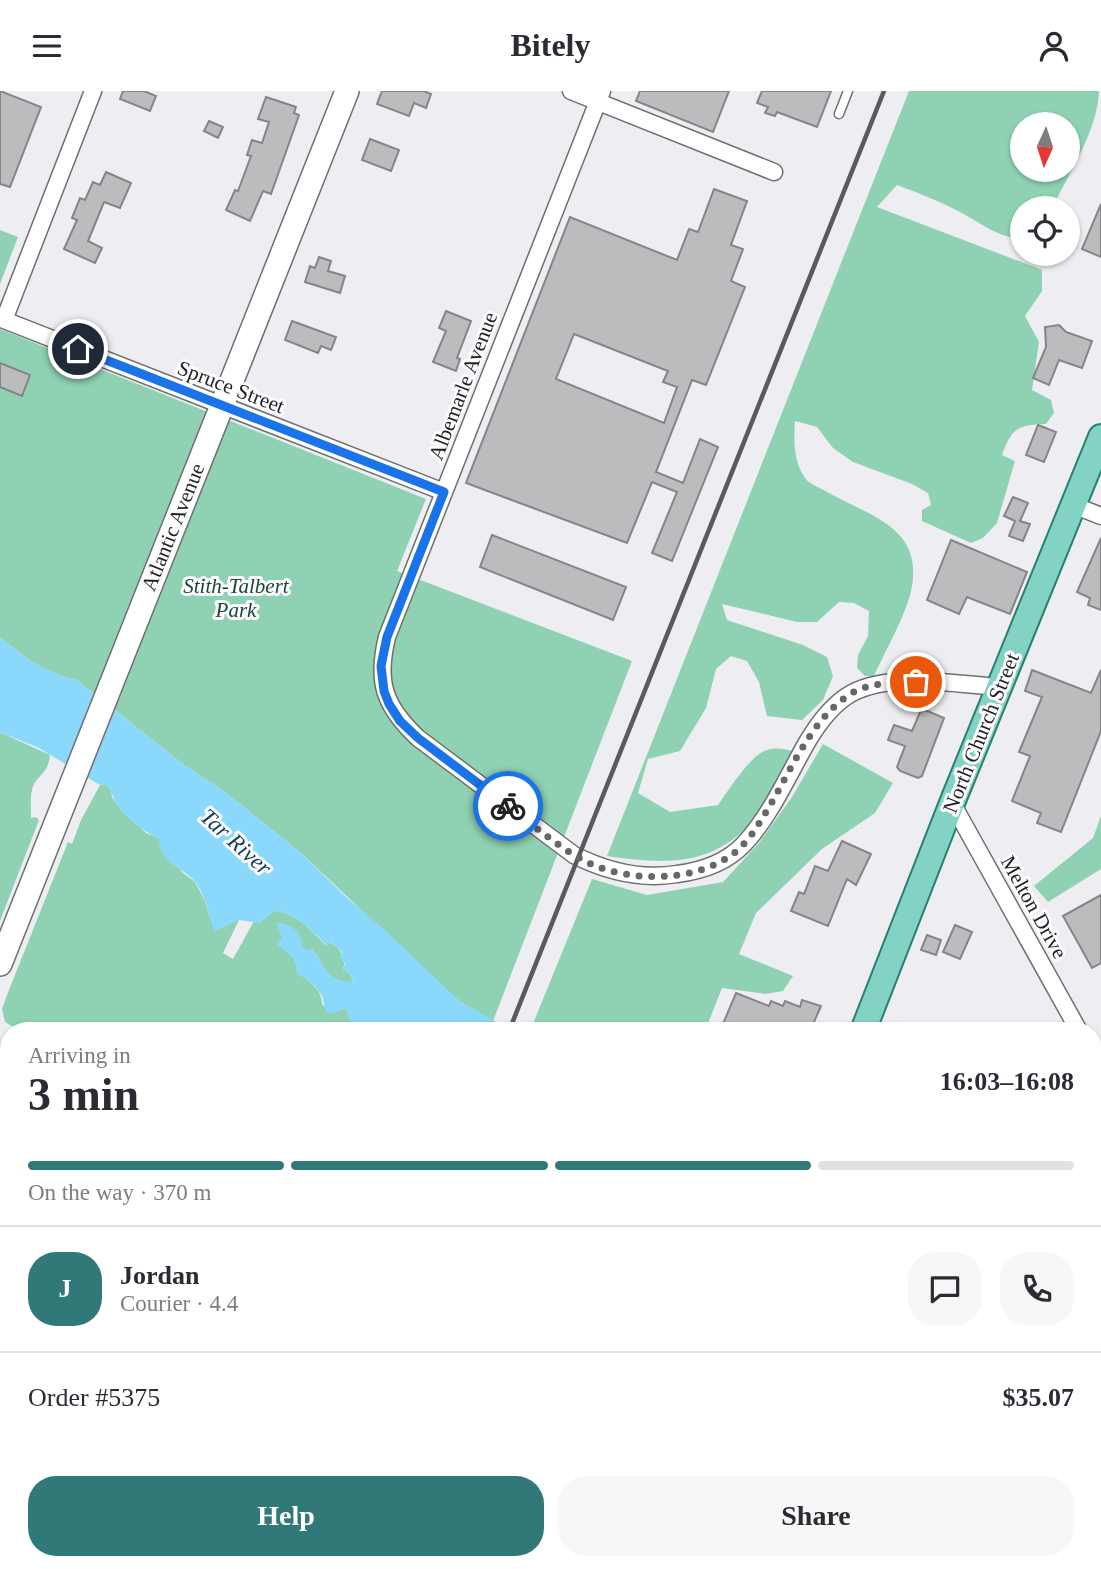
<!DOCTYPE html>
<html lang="en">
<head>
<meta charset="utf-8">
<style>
  body { margin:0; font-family:"Times New Roman",serif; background:#f7f7f7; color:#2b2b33; height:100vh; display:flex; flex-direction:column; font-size:26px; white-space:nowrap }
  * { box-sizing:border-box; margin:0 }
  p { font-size:23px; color:#7c7c81 }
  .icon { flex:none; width:38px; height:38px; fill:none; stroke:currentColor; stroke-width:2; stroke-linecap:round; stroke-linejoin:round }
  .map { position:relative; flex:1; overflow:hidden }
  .drawer { position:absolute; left:0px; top:931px; width:1102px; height:548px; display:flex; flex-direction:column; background:#fff; border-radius:28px 28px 0 0; box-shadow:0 2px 5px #0004 }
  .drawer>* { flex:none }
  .needle { width:46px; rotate:183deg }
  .controls { position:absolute; left:1010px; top:21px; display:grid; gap:14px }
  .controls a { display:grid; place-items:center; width:70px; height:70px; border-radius:50%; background:#fff; box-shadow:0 2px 5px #0004; font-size:35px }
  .pin { position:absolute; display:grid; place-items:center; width:60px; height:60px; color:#fff; margin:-30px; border:4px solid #fff; border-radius:50%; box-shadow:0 2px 7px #0007 }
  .courier { position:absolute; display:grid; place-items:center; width:70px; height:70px; margin:-35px; border:5px solid #1a73e8; border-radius:50%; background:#fff; color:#222; box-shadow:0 2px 9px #0007 }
  .summary em { font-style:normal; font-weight:600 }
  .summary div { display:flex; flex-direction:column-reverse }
  .summary { display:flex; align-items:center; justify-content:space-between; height:119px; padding:0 28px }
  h1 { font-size:46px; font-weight:600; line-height:52px }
  .bar { display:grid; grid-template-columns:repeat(4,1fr); gap:10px 7px; align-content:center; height:84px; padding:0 28px }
  .bar i { height:9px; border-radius:5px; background:#e1e1e2 }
  .bar .selected { background:#307978 }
  .bar p { grid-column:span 4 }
  .line { display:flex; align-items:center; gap:18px; padding:0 28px; border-top:2px solid #e1e1e2 }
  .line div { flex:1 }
  .round { display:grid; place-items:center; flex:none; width:74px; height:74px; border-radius:28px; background:#f7f7f7 }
  .action { display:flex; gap:14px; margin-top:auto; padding:14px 28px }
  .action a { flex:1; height:80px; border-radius:28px; background:#307978; color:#fff; font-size:28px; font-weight:600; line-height:80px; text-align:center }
  .action a+a { background:#f7f7f7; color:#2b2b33 }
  header { display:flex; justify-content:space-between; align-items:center; height:91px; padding:0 28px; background:#fff; font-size:32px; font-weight:600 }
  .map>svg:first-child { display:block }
  .green { fill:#8fd2b3; fill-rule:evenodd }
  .sand { fill:#efe5c0 }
  .water { fill:#8ad8fb }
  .building { fill:#bcbcbf; stroke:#858588; stroke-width:2; fill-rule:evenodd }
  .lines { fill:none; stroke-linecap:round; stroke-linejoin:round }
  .lane-casing { stroke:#6f6f72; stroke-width:11 }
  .street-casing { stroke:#6f6f72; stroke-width:19 }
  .secondary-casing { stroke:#6f6f72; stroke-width:26 }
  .primary-casing { stroke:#298070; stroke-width:28 }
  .highway-casing { stroke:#298070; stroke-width:32 }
  .lane { stroke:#fff; stroke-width:8 }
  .street { stroke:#fff; stroke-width:16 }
  .secondary { stroke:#fff; stroke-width:23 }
  .primary { stroke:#82d3c3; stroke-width:24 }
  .highway { stroke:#2eb59b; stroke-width:28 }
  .rail { stroke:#5a5a5c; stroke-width:4.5 }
  .done { stroke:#67676a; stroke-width:7; stroke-dasharray:0 12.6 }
  .route { stroke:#1a73e8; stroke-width:9 }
  .labels { text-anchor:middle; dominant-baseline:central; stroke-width:6; stroke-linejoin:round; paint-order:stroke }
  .street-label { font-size:21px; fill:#1f1f20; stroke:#fcfcff }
  .park-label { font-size:21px; font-style:italic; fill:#1a4634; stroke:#fcfcff }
  .water-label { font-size:23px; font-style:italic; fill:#124052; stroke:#fcfcff }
</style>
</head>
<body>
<header><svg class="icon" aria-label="menu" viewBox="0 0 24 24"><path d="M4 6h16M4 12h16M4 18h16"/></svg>Bitely<svg class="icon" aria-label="person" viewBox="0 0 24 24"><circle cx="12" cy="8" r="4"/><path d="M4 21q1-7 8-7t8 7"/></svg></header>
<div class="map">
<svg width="1101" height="1478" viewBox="0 0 1101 1478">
  <rect width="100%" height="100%" fill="#eeeef2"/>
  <!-- green -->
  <path class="green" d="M909,0H1099C1098,38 1069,83 1052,117H1022V149C993,143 987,136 962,122C941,111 919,102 897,94L877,116L1042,179V200L1025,225L1039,251L1032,299L1051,309L1054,322L1046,333C1017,334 1012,337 1002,364L1015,370L997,432L983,447L971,452L922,430V419L931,414L928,402L912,393L853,371L833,357L817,336L795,330C794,350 793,369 805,387C809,393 821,397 827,401C870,425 922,436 912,495C908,521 885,560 874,585H865L857,577L858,564L868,545L869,520L854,512L839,511L817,531H797L722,513L727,529L803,554L827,566L833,585L823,609L802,629L767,625L759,591L747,570L731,565L716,578L706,617L680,660L648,668L638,702L670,721L718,714C728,700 751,663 767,659C777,656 786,658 795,661C783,681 768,714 753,730C711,777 663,773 607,765ZM1022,33H1068V79H1022Z
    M0,139L18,146L0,193Z
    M0,238L426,408L397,480L632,570L493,930L459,910L431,885L301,762L225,701L184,674L77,589C49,584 21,565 0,546Z
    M0,641L50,664C48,685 36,683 32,699C30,706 31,719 31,727L36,726L39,729L0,830Z
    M823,653L893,692L875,722L822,758L756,822L739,863L793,885L783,900L765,903L722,897L705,940H530L592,788L647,804L723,791L759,752L792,706Z
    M106,693L111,699L112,706L120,718L146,742L159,747L182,781L195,791L205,810L210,827L222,837L232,830L239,829L223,862L233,868L254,830L259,832L275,819L290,824L302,831L326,854L330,851C340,857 347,867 343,878L349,882L354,893C349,891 343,891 338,889C324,884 321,867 312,858L308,860L282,847L278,854C289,861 297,867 297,881C308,890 322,897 322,913L332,922L346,917L354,936L361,940H20L5,931L2,918L7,904L68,751L72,753L81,729L100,694Z
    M1101,725V778L1048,811L1034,795L1093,747Z
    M9,950V1470H288L284,1478H0V956H5Z
    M315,1470H462L468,1474L467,1478H312Z
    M676,1470H874L880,1478H672Z
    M500,1471L524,1478H477L491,1472Z"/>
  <!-- sand -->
  <path class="sand" d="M473,1470H549L566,1475L567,1478H524L500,1471L491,1472L477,1478H467Z"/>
  <!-- water -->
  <path class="water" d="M0,546C21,565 49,584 77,589L184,674L225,701L301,762L346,806L386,840L459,910L512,940H361L354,936L346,918L332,922L326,921L322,905L315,895L297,881C297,867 288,861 277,854L282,847L276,832C291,833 302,840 302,855L308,859L312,858C321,867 324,883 337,888C342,890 348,891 354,892L349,882L343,878L345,873L340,866L342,861L331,851L327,854L302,831L290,824L275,819L259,832L239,829L214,840C209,824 206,806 196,792C182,774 160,775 159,747C145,742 126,727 117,714C113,707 112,700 106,693L100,694L39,657L0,641Z
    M874,1470H971L979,1478H880Z"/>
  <!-- building -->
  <path class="building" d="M0,0L41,16L10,96L0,93Z
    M123,0H144L156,5L150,20L120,8Z
    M382,0H424L431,3L426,17L414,12L409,25L377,13Z
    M640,0H729L713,41L636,10Z
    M762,0H831L817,36L777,21L775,25L765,22L768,16L757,12Z
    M266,6L296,16L294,22L299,24L271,103L263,100L250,130L226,119L235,99L238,100L251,65L247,64L252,49L262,52L269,31L258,28Z
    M209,30L223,36L218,47L204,40Z
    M370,48L399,59L391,80L362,69Z
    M106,81L131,92L120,117L104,111L88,150L102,157L95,172L64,158L77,129L72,127L80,107L85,109L93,91L100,94Z
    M714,98L747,110L731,154L743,158L731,190L745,196L706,294L692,289L656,381L683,392L700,348L718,356L672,470L652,462L677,401L652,391L627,452L466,392L570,126L677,169L689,138L698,141ZM574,243L668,280L663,291L677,296L664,332L556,288Z
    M1101,113V166L1082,158Z
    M319,166L331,170L328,180L345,185L340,202L305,191L310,175L315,177Z
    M446,220L471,230L457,267L460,268L456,280L433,271L446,240L439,237Z
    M292,230L336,246L331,259L321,255L318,262L285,249Z
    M1059,234L1066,241L1092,250L1082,277L1059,269L1049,294L1033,287L1046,256L1045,236Z
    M0,272L30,284L22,305L0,296Z
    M1038,334L1056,341L1044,371L1026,364Z
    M1013,406L1028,412L1020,430L1030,433L1023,450L1009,445L1015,430L1004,425Z
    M492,444L626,496L613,529L480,476Z
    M1101,447V519L1088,514L1090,507L1077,501Z
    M951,449L1027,481L1010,523L967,506L959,523L927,509Z
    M1032,579L1091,602L1101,579V640L1061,741L1037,732L1041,722L1012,710L1030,665L1019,661L1042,606L1025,600Z
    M925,619L944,627L922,685L918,687L900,680L897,676L905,655L888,649L894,634L912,640L920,621Z
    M842,750L871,763L856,794L847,788L828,835L791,820L799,801L804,803L815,775L828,780Z
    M1101,804V872L1092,877L1063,825Z
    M955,834L972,841L960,868L943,861Z
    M927,844L941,849L936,864L921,859Z
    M736,902L769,915L771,910L783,915L785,910L800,916L802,909L821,915L810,940L793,936L791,940H769L756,935L754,940H720Z"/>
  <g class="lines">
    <!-- lane casing -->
    <g class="lane-casing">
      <path id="lane" d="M839,23L848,0"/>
    </g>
    <!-- street casing -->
    <g class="street-casing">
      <path id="street" d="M93,0L4,229L444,401
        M571,0L774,81
        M602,0L387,546C376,591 384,615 418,647L574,764C606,780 641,789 677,783C701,780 727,771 744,753C769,727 788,685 806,653C817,634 832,613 852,602C891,581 956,593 999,596
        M1073,414L1101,425
        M952,712L1079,940
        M1094,966L1101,979
        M1094,1252L1101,1248
        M1094,1412L1101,1425"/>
    </g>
    <!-- secondary casing -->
    <g class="secondary-casing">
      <path id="secondary" d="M0,873L347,0"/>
    </g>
    <!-- primary casing -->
    <g class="primary-casing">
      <path id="primary" d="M863,940L952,712L1101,346"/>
    </g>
    <!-- highway casing -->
    <g class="highway-casing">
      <path id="highway" d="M661,1470L664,1478"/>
    </g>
    <!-- lane -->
    <use href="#lane" class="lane"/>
    <!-- street -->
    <use href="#street" class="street"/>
    <!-- secondary -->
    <use href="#secondary" class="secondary"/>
    <!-- primary -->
    <use href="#primary" class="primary"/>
    <!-- highway -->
    <use href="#highway" class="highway"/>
    <!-- rail -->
    <path class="rail" d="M509,940L884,0
      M305,1478L308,1470"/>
  </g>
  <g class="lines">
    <!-- done -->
    <path class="done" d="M508,715C535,735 561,759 591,773C632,791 692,791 730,765C743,756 753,743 761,729C788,688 807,632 849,604C868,591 894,592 916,591"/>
    <!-- route -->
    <path class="route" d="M78,258L444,401L387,546L381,575L384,600L389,613L400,630L418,647L508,715"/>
  </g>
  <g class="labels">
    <!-- street labels -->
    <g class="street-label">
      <text transform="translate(463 295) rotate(-69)">Albemarle Avenue</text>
      <text transform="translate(231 296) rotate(21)">Spruce Street</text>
      <text transform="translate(173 436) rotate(-68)">Atlantic Avenue</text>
      <text transform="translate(981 642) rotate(-68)">North Church Street</text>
      <text transform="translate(1034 816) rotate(61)">Melton Drive</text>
    </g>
    <!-- park labels -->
    <g class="park-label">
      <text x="236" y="495">Stith-Talbert<tspan x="236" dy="24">Park</tspan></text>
    </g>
    <!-- water labels -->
    <g class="water-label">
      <text transform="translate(236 751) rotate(42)">Tar River</text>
    </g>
  </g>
</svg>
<div class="controls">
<a><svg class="needle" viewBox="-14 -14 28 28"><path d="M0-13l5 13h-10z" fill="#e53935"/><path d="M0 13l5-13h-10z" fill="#7c7c81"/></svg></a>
<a><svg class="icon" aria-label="locate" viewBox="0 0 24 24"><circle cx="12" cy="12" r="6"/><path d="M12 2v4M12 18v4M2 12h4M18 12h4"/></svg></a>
</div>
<div class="pin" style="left:916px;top:591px;background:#ea580c"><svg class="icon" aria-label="bag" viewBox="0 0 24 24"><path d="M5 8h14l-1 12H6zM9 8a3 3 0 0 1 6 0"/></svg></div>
<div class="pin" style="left:78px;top:258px;background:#1f2937"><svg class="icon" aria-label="home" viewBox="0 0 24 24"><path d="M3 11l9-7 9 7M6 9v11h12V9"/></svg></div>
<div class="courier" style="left:508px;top:715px"><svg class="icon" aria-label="bike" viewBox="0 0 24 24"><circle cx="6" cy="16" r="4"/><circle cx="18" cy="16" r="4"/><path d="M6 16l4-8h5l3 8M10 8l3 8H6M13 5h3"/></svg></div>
<section class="drawer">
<div class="summary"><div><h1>3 min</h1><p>Arriving in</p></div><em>16:03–16:08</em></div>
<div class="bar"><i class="selected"></i><i class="selected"></i><i class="selected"></i><i></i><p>On the way · 370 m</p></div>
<div class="line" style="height:126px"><b class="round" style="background:#307978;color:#fff">J</b><div><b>Jordan</b><p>Courier · 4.4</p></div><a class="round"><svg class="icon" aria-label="chat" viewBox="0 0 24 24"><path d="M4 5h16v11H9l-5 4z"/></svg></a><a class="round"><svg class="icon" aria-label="phone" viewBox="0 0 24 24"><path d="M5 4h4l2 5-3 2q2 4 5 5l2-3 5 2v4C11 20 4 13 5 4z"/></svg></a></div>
<div class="line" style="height:91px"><div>Order #5375</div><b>$35.07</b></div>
<div class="action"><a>Help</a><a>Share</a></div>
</section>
</div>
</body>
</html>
